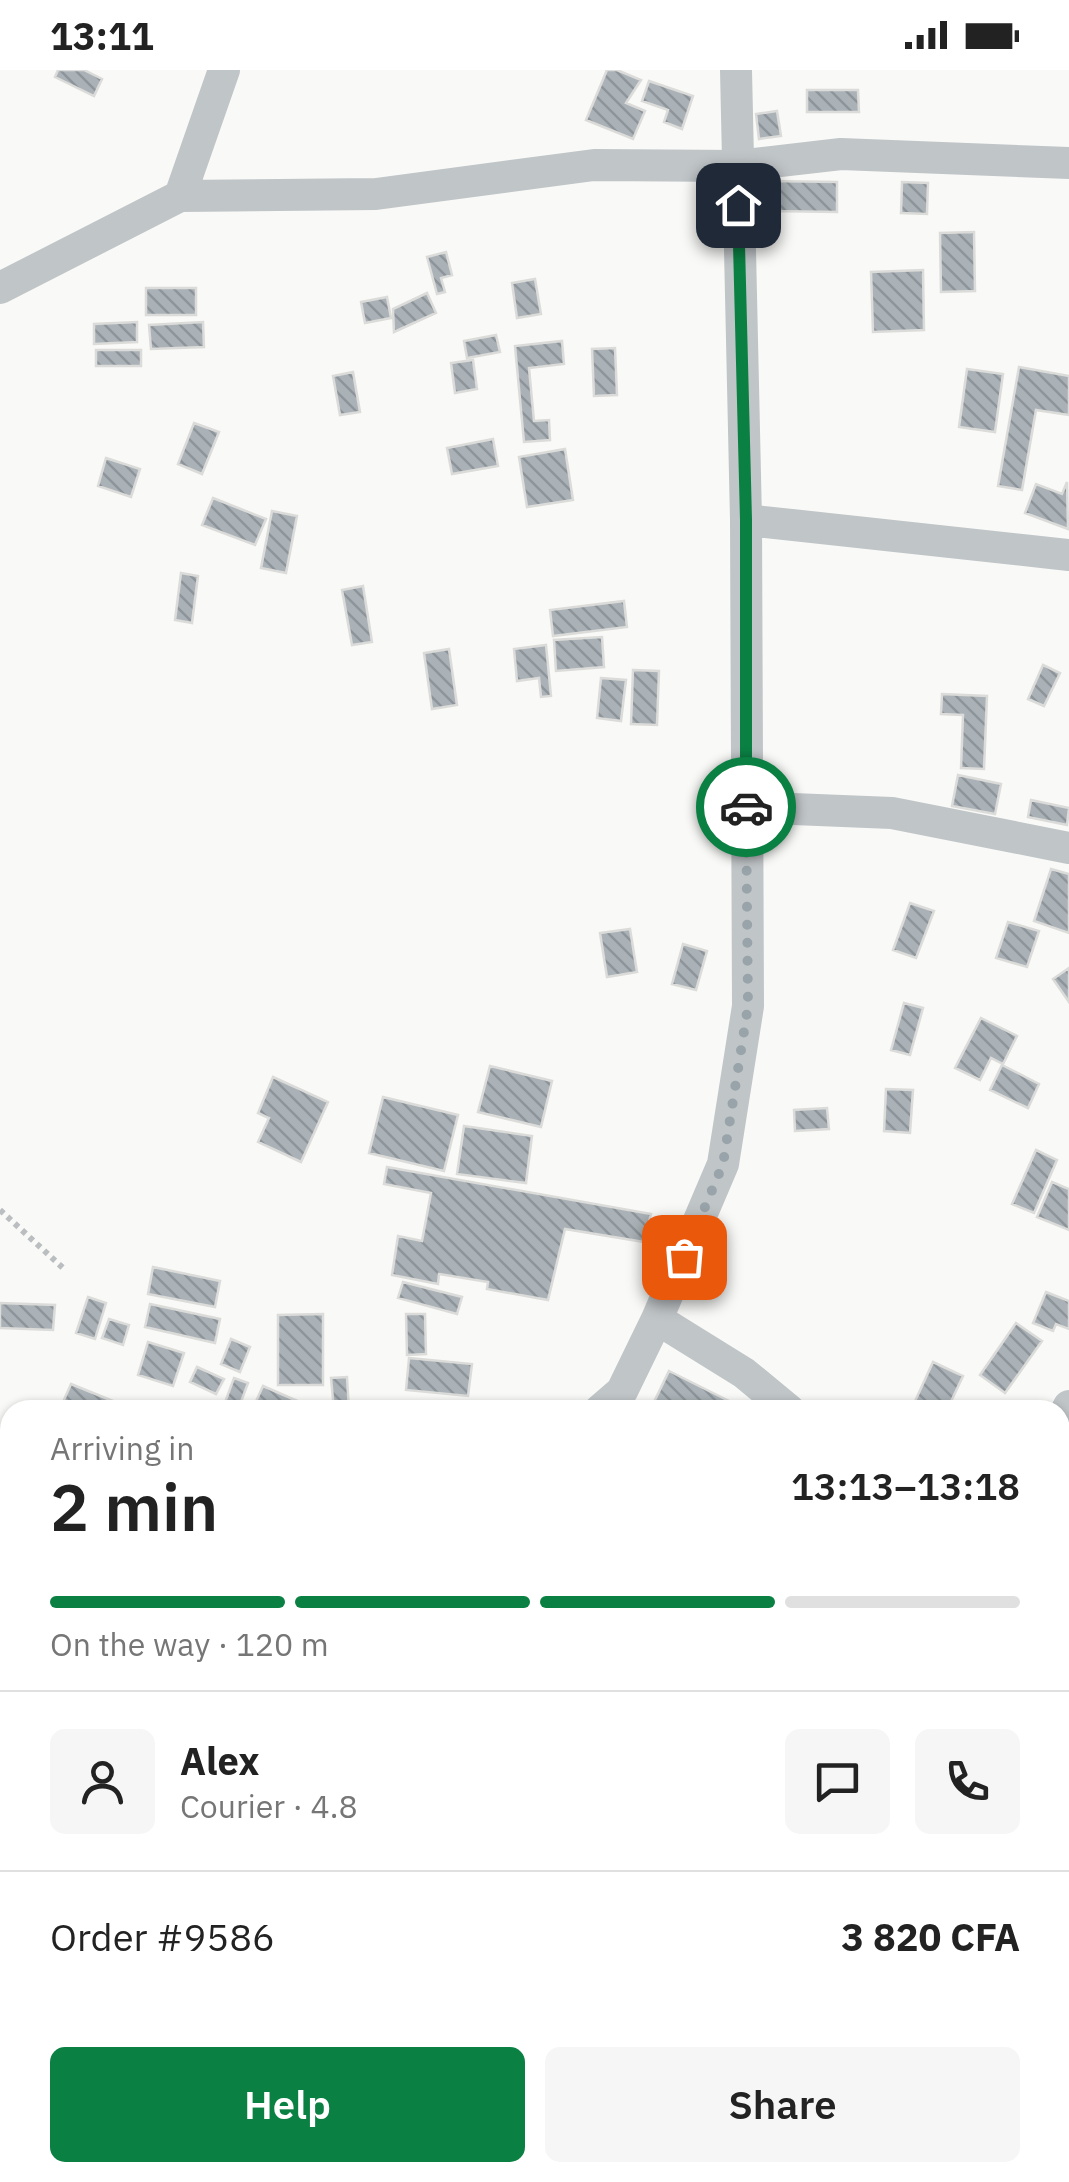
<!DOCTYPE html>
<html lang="en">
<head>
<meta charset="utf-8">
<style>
  body { margin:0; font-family:"IBM Plex Sans",sans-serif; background:#f6f6f6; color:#222; height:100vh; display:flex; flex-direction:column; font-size:38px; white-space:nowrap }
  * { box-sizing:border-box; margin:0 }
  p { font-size:32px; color:#767676 }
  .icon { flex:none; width:55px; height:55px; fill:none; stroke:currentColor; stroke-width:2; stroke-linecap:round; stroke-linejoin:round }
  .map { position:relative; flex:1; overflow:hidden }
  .side { position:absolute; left:0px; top:1330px; width:1070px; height:782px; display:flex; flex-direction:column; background:#fff; border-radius:30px 30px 0 0; box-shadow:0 2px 8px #0004 }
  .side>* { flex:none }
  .pin { position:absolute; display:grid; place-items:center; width:85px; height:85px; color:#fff; margin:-42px; border-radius:20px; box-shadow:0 5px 15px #0006 }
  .courier { position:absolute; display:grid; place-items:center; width:100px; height:100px; margin:-50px; border:8px solid #0b8043; border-radius:50%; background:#fff; color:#222; box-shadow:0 2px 12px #0007 }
  .head em { font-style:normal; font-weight:600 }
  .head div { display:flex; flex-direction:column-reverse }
  .head { display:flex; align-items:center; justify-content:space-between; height:170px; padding:0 50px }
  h1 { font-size:65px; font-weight:600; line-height:75px }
  .bar { display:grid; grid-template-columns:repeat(4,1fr); gap:15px 10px; align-content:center; height:120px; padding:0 50px }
  .bar i { height:12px; border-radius:8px; background:#e0e0e0 }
  .bar .current { background:#0b8043 }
  .bar p { grid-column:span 4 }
  .line { display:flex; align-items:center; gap:25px; padding:0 50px; border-top:2px solid #e0e0e0 }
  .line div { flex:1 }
  .round { display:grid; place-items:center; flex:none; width:105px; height:105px; border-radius:15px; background:#f6f6f6 }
  .action { display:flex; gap:20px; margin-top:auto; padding:20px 50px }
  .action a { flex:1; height:115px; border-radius:15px; background:#0b8043; color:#fff; font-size:40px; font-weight:600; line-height:115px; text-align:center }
  .action a+a { background:#f6f6f6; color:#222 }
  .status { display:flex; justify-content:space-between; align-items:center; height:70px; padding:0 50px; background:#fff; direction:ltr }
  .status svg { height:28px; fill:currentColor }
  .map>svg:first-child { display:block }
  .building { fill:url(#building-back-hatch); stroke:#dbdbd9; stroke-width:2.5 }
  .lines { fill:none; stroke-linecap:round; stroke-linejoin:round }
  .path { stroke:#bbbec0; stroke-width:6; stroke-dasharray:5 5; stroke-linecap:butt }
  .minor { stroke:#c0c5c8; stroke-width:32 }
  .done { stroke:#99a4aa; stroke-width:10; stroke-dasharray:0 18 }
  .route { stroke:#0b8043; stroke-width:12 }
</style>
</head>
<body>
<div class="status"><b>13:11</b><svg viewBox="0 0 49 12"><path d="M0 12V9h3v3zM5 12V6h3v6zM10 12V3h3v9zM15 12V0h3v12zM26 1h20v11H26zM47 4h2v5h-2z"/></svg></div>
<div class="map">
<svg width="1069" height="2112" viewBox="0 0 1069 2112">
  <defs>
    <pattern id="building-back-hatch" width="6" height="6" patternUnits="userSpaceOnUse" patternTransform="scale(2.5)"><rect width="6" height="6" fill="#aab2b7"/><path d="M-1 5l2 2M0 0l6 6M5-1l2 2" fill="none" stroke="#8e959a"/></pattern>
  </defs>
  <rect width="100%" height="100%" fill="#f9f9f7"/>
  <!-- building -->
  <path class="building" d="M58,0H84L102,9L94,26L55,7Z
    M607,0H617L641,10L626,33L645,41L633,69L586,50Z
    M649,11L693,26L682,59L664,52L668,40L642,31Z
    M807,20H858L859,42H807Z
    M777,41L781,66L759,69L756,44Z
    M770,111L837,112V142L770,141Z
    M902,112L928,113L927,144L901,143Z
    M974,162L975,221L941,222L940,163Z
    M446,182L452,205L441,208L445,222L437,224L427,187Z
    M923,200L924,260L873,262L871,202Z
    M535,209L541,244L517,248L512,213Z
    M146,218H196V245H146Z
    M427,223L436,243L394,262L393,239Z
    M387,227L391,248L365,253L361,232Z
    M137,252V272L94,274V254Z
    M203,252L204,277L151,279L149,255Z
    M496,265L500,282L467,288L464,271Z
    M562,271L564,294L529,298L534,351L549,350L550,370L524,372L515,276Z
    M615,278L617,325L594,326L592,279Z
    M96,280H141V296H96Z
    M473,290L477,319L455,323L451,293Z
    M1019,297L1069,306V345L1036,340L1022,420L998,416Z
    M967,299L1003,304L995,362L959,357Z
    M353,302L360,342L340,345L333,306Z
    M194,353L219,362L202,404L178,394Z
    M493,369L498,396L452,404L447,378Z
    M565,379L573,430L527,437L519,387Z
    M106,388L140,399L131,427L98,416Z
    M1067,412L1068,459L1025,443L1036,414L1062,424Z
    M213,428L266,449L255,475L202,455Z
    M272,441L297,446L286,503L261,498Z
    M181,503L198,506L192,553L175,550Z
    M363,516L372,572L352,575L342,520Z
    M624,531L627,557L553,566L550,540Z
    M602,567L604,597L556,601L554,570Z
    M546,575L551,626L541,627L539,608L517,611L514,579Z
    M449,579L457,635L432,639L424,583Z
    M1043,595L1060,603L1044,636L1028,629Z
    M633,600L659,601L657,655L631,654Z
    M601,608L626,610L621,651L597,648Z
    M942,624L987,626L984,699L961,698L963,645L941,644Z
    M958,705L1001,714L995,744L952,736Z
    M1031,730L1069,738L1067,755L1028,747Z
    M1051,799L1069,804V863L1034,851Z
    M910,833L934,841L916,888L893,880Z
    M1008,852L1039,861L1027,897L996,888Z
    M630,859L637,902L607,907L600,863Z
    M683,874L707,881L696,920L672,914Z
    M1069,898V932L1053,909Z
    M904,933L923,938L910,985L891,980Z
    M981,948L1017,966L1003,994L991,988L980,1010L955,998Z
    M1002,995L1039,1014L1028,1038L990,1020Z
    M490,996L552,1011L541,1057L478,1042Z
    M273,1007L328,1032L301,1092L258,1072L269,1048L258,1043Z
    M886,1019L913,1020L910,1063L884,1061Z
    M383,1027L458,1045L444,1101L369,1083Z
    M827,1038L829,1059L795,1061L794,1040Z
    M464,1056L532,1066L526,1113L457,1104Z
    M1036,1080L1057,1090L1034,1143L1012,1134Z
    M387,1097L651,1144L644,1172L565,1159L548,1230L487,1219L488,1212L439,1204L438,1214L392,1205L398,1166L422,1171L431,1123L384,1114Z
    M1052,1112L1069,1119V1160L1037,1147Z
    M153,1197L220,1211L215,1237L148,1224Z
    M403,1212L462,1227L457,1244L398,1228Z
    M1046,1222L1069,1231V1259L1056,1254L1053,1261L1033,1253Z
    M88,1227L106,1233L95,1269L76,1263Z
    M0,1233L55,1235L53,1260L0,1258Z
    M150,1234L220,1249L215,1273L145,1257Z
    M323,1244V1315H278V1245Z
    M406,1244H425L426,1284L407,1285Z
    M109,1249L129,1255L123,1275L102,1268Z
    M1016,1253L1042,1271L1005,1323L980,1305Z
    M231,1269L250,1277L240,1302L221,1294Z
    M148,1272L184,1283L173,1316L138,1305Z
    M409,1288L472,1294L468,1326L406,1320Z
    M933,1292L963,1306L947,1340H911Z
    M197,1297L224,1309L216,1324L190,1312Z
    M669,1301L743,1338L742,1340H676L655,1330Z
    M347,1307L349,1340H334L331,1308Z
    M234,1308L248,1313L238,1340L224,1335Z
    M71,1314L135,1340H83L63,1332Z
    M263,1316L318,1340H252Z
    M1069,1875V1905H1060V1876Z
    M10,1996V2062L7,2063L0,2040V1999Z
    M164,2102H221V2112H165Z
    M415,2102H465V2112H415Z
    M476,2102H527L525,2112H474Z
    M620,2102H656L654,2112H619Z
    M698,2102H728L727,2112H697Z"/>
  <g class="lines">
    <!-- path -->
    <path class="path" d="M0,1140L63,1198"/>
    <!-- minor -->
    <path class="minor" d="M180,126L224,0
      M0,218L180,126L376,124L594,95L737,96L841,84L1069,93
      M746,450L1069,485
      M746,737L892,743L1069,778
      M657,1249L744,1303L789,1340
      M600,1340L622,1321L657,1249L723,1094L748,936L746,450L736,0
      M1060,1353L1069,1336
      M1060,1754L1069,1753
      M0,1854L10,1846
      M952,2102L953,2112"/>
  </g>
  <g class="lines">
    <!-- done -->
    <path class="done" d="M684,1187L723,1094L748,936L746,737"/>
    <!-- route -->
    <path class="route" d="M738,135L746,450V737"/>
  </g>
</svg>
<div class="pin" style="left:684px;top:1187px;background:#ea580c"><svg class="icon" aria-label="bag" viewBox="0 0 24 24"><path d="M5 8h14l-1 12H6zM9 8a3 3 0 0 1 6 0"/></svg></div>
<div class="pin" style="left:738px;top:135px;background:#1f2937"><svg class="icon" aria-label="home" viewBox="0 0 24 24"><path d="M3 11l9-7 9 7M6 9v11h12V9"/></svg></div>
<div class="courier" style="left:746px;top:737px"><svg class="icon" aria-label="car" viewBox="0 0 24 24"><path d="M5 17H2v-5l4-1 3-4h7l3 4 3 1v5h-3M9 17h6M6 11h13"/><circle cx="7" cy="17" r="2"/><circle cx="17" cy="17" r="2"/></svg></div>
<section class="side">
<div class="head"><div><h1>2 min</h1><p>Arriving in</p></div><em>13:13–13:18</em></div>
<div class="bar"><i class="current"></i><i class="current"></i><i class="current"></i><i></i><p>On the way · 120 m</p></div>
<div class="line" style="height:180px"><a class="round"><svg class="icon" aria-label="person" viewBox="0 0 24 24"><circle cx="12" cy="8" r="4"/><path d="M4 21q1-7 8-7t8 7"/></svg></a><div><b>Alex</b><p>Courier · 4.8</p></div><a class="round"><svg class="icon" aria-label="chat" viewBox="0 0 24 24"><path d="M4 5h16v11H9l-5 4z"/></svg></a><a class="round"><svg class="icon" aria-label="phone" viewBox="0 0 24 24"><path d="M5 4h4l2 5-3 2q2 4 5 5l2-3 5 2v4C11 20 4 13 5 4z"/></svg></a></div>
<div class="line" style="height:130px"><div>Order #9586</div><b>3 820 CFA</b></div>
<div class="action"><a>Help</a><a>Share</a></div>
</section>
</div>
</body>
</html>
